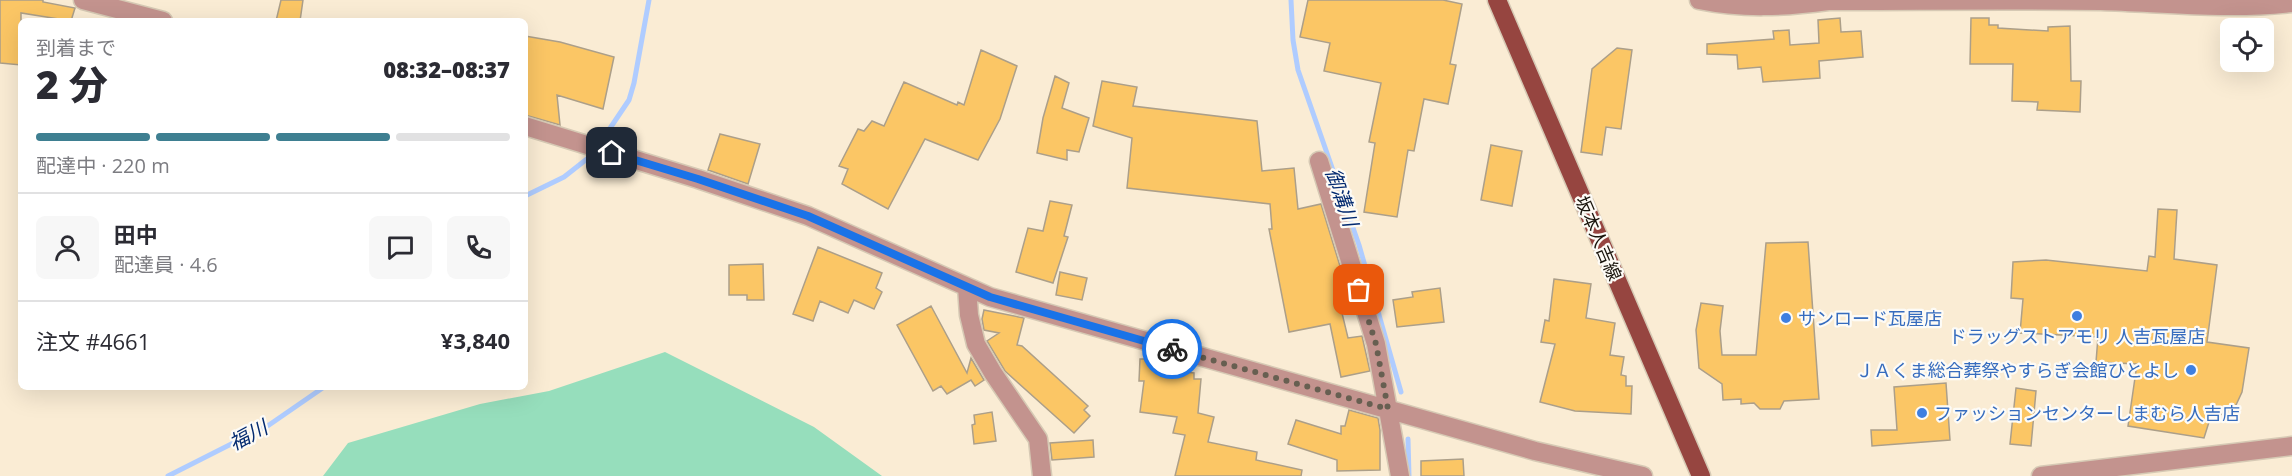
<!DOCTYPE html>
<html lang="ja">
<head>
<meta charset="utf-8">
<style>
  body { margin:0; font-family:"Open Sans","Noto Sans JP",sans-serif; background:#f7f7f7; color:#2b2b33; height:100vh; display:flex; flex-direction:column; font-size:22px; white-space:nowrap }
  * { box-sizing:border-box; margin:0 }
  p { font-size:20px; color:#7c7c81 }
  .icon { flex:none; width:33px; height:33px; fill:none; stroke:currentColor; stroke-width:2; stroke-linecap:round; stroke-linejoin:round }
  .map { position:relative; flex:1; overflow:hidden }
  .panel { position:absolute; left:18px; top:18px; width:510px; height:372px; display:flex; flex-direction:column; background:#fff; border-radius:9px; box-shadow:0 6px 24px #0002 }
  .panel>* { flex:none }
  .tools { position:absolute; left:2220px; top:18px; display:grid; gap:12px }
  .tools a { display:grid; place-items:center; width:54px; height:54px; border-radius:9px; background:#fff; box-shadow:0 6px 24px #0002; font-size:30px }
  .pin { position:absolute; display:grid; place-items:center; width:51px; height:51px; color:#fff; margin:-26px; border-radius:12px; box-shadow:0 3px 9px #0006 }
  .courier { position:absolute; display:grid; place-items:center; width:60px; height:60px; margin:-30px; border:4px solid #1a73e8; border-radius:50%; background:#fff; color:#222; box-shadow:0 2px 8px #0007 }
  .summary em { font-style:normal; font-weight:800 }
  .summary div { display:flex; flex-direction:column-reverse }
  .summary { display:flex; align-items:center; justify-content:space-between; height:102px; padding:0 18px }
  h1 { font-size:39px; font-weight:800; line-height:45px }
  .bar { display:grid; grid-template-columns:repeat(4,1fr); gap:9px 6px; align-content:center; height:72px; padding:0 18px }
  .bar i { height:8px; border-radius:4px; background:#e1e1e2 }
  .bar .current { background:#3e7f91 }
  .bar p { grid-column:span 4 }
  .line { display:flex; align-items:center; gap:15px; padding:0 18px; border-top:2px solid #e1e1e2 }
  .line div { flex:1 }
  .round { display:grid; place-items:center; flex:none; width:63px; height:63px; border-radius:9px; background:#f7f7f7 }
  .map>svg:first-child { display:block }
  .green { fill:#96debc }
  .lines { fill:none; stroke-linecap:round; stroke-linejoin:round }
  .stream { stroke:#afccff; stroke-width:5 }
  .building { fill:#fbc665; stroke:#ac9f89; stroke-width:1.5 }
  .minor-casing { stroke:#d6c9b4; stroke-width:21 }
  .major-casing { stroke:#d6c9b4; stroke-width:21 }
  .minor { stroke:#c3938e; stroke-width:18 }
  .major { stroke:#964540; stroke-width:18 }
  .done { stroke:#675f51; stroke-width:6; stroke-dasharray:0 10.8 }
  .route { stroke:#1a73e8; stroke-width:8 }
  .shop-dot { fill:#3f7fe0; stroke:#fdfbf6; stroke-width:2 }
  .labels { text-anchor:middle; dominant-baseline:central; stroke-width:4.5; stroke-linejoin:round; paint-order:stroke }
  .street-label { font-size:18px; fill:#18130b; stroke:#fdfbf6 }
  .shop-label { font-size:18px; fill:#366cbe; stroke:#fdfbf6; text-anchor:start }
  .water-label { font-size:20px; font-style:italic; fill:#032a70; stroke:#fdfbf6 }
</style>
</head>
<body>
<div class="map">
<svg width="2292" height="476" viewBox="0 0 2292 476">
  <rect width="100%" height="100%" fill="#faecd4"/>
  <!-- green -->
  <path class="green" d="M665,352L814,427L882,476H323L348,443L480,404L549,391Z"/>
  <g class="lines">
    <!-- stream -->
    <path class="stream" d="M1291,0L1293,40L1298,70L1359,245L1401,392
      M525,196L564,177L592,155L629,100L634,83L649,0
      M1408,439L1409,476
      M168,476L269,425L324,387"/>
  </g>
  <!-- building -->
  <path class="building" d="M0,0H43V2L75,8L71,21L21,13V65L0,63Z
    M281,0H303L300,21H276Z
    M1308,0H1443L1462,4L1450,64L1456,65L1448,104L1424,99L1414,151L1408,150L1397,217L1364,212L1375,143L1369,142L1381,83L1324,71L1330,43L1300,37Z
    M1840,18L1841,32L1861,31L1863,57L1819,61L1820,78L1763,82L1761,67L1738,69L1737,55L1707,54V44L1774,39L1773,31L1789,30L1790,45L1819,43L1818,20Z
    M1971,18H1989V25H1998V28L2048,31V27L2070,26L2071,81H2081L2080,112L2037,110L2038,102L2012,101L2013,64H1970Z
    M525,36L560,42L614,57L603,109L557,95L560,125L525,115Z
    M1617,48L1632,50L1621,129L1606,127L1602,155L1581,152L1592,69Z
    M981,50L1017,66L1000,119L978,160L925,139L888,209L842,184L848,169L839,166L858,129L864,131L872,121L884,126L904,82L957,105L958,102L964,105Z
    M1055,76L1069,83L1062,108L1089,118L1079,152L1067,150V160L1037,153L1043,118Z
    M1102,81L1137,87L1133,106L1257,121L1262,171L1294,168L1298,209L1321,204L1351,302L1352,306L1341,309L1348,338L1362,336L1370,371L1341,377L1330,324L1289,332L1269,229H1272L1270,204L1127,188L1132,138L1093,126Z
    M720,134L760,144L748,184L708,170Z
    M1491,145L1522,151L1512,206L1481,200Z
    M1050,201L1072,205L1064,236L1068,237L1053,283L1016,272L1028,228L1043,231Z
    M2158,209L2177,210L2174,259L2217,265L2207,342L2249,348L2242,392L2236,405L2209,422L2204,438L2128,426L2137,364L2096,362L2098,337L2020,333L2023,299L2011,298L2013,262L2046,260L2147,271L2149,256L2155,257Z
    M1808,242L1819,399L1784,401L1780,409H1760L1754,403L1741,404V399L1723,400L1722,384L1699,368L1696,330L1701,303L1723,306L1720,331L1722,355H1756L1766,243Z
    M818,247L882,273L876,288L882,292L874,309L854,300L848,313L820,301L813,321L793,314Z
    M763,264L764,300H747V295H729V265Z
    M1060,272L1087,278L1082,300L1056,295Z
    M1554,279L1591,284L1586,318L1615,323L1610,355L1624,357L1621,375L1626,376V386H1632L1631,414L1575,411L1540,402L1555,344L1541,342L1545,320L1549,321Z
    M1440,288L1444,322L1397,327L1393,300L1413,297L1412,292Z
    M931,306L967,373L971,358L984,380L975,386L971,380L947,394L941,386L933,391L897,325Z
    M984,310L1024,318L1017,345L1022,346L1088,406L1084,410L1090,416L1074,433L1005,371L987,341L999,333L984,330L982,319Z
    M1140,359H1158V369L1194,373V379H1201L1198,413L1214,417L1208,442L1257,452L1256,460L1302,470L1301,476H1175L1185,435L1173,433L1177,417L1140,412L1144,381H1139Z
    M1946,383L1950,440L1872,446L1871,430H1897L1894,387Z
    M2016,388L2036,391L2031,446L2010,444Z
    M1349,410L1378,418L1380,430V470L1337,471V460L1288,444L1296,420L1341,434V426H1345Z
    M992,412L996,441L974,444L972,425L975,424L974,415Z
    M1093,440L1094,457L1052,460L1050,443Z
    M1463,459L1464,476H1421V461Z"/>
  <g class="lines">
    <!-- minor casing -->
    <g class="minor-casing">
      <path id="minor" d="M83,0L163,21
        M1699,0C1742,9 1784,7 1828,1C1919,1 2010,0 2101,1C2165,3 2228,10 2292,3
        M525,126L698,179L808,216L990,297L1535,451L1643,476
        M1319,161L1376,344L1400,476
        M967,287L969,315L976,344L993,373L1038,439L1042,476
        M2041,476L2292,446"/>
    </g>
    <!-- major casing -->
    <g class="major-casing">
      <path id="major" d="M1497,0L1701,476"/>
    </g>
    <!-- minor -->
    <use href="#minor" class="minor"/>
    <!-- major -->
    <use href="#major" class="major"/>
  </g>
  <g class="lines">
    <!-- done -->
    <path class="done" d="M1172,349L1388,409L1376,344L1359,290"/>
    <!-- route -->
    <path class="route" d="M612,153L698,179L808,216L990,297L1172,349"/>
  </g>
  <!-- markers -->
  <g class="shop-dot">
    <circle cx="2077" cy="316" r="6"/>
    <circle cx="1786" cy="318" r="6"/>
    <circle cx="2191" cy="370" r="6"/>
    <circle cx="1922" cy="413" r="6"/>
  </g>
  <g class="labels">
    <!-- street labels -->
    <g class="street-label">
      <text transform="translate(1599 238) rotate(67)">坂本人吉線</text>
    </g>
    <!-- shop labels -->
    <g class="shop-label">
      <text x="1798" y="318">サンロード瓦屋店</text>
      <text x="2077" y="336" text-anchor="middle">ドラッグストアモリ 人吉瓦屋店</text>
      <text x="2179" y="370" text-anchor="end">ＪＡくま総合葬祭やすらぎ会館ひとよし</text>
      <text x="1934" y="413">ファッションセンターしまむら人吉店</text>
    </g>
    <!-- water labels -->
    <g class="water-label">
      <text transform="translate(1342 197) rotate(71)">御溝川</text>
      <text transform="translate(248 435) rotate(-28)">福川</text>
    </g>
  </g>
</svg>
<div class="tools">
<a><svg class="icon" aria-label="locate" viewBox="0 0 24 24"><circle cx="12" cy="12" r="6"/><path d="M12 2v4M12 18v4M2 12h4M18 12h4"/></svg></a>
</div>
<div class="pin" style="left:1359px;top:290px;background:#ea580c"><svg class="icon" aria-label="bag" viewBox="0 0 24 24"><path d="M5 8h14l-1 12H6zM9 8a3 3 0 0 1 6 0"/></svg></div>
<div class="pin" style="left:612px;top:153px;background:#1f2937"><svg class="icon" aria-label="home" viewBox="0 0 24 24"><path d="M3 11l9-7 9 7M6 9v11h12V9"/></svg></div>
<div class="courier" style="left:1172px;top:349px"><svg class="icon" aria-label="bike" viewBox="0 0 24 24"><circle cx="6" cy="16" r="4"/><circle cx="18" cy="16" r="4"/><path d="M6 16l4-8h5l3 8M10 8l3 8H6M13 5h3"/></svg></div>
<section class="panel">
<div class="summary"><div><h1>2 分</h1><p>到着まで</p></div><em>08:32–08:37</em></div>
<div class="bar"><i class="current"></i><i class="current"></i><i class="current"></i><i></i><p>配達中 · 220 m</p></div>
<div class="line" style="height:108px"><a class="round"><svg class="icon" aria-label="person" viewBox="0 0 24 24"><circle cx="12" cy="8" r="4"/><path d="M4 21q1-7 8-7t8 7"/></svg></a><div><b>田中</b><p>配達員 · 4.6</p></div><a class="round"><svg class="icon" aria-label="chat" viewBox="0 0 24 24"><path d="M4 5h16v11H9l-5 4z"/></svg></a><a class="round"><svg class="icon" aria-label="phone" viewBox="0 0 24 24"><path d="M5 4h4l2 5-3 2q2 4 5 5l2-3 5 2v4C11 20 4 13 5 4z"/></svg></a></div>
<div class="line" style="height:78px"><div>注文 #4661</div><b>¥3,840</b></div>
</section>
</div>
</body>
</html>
